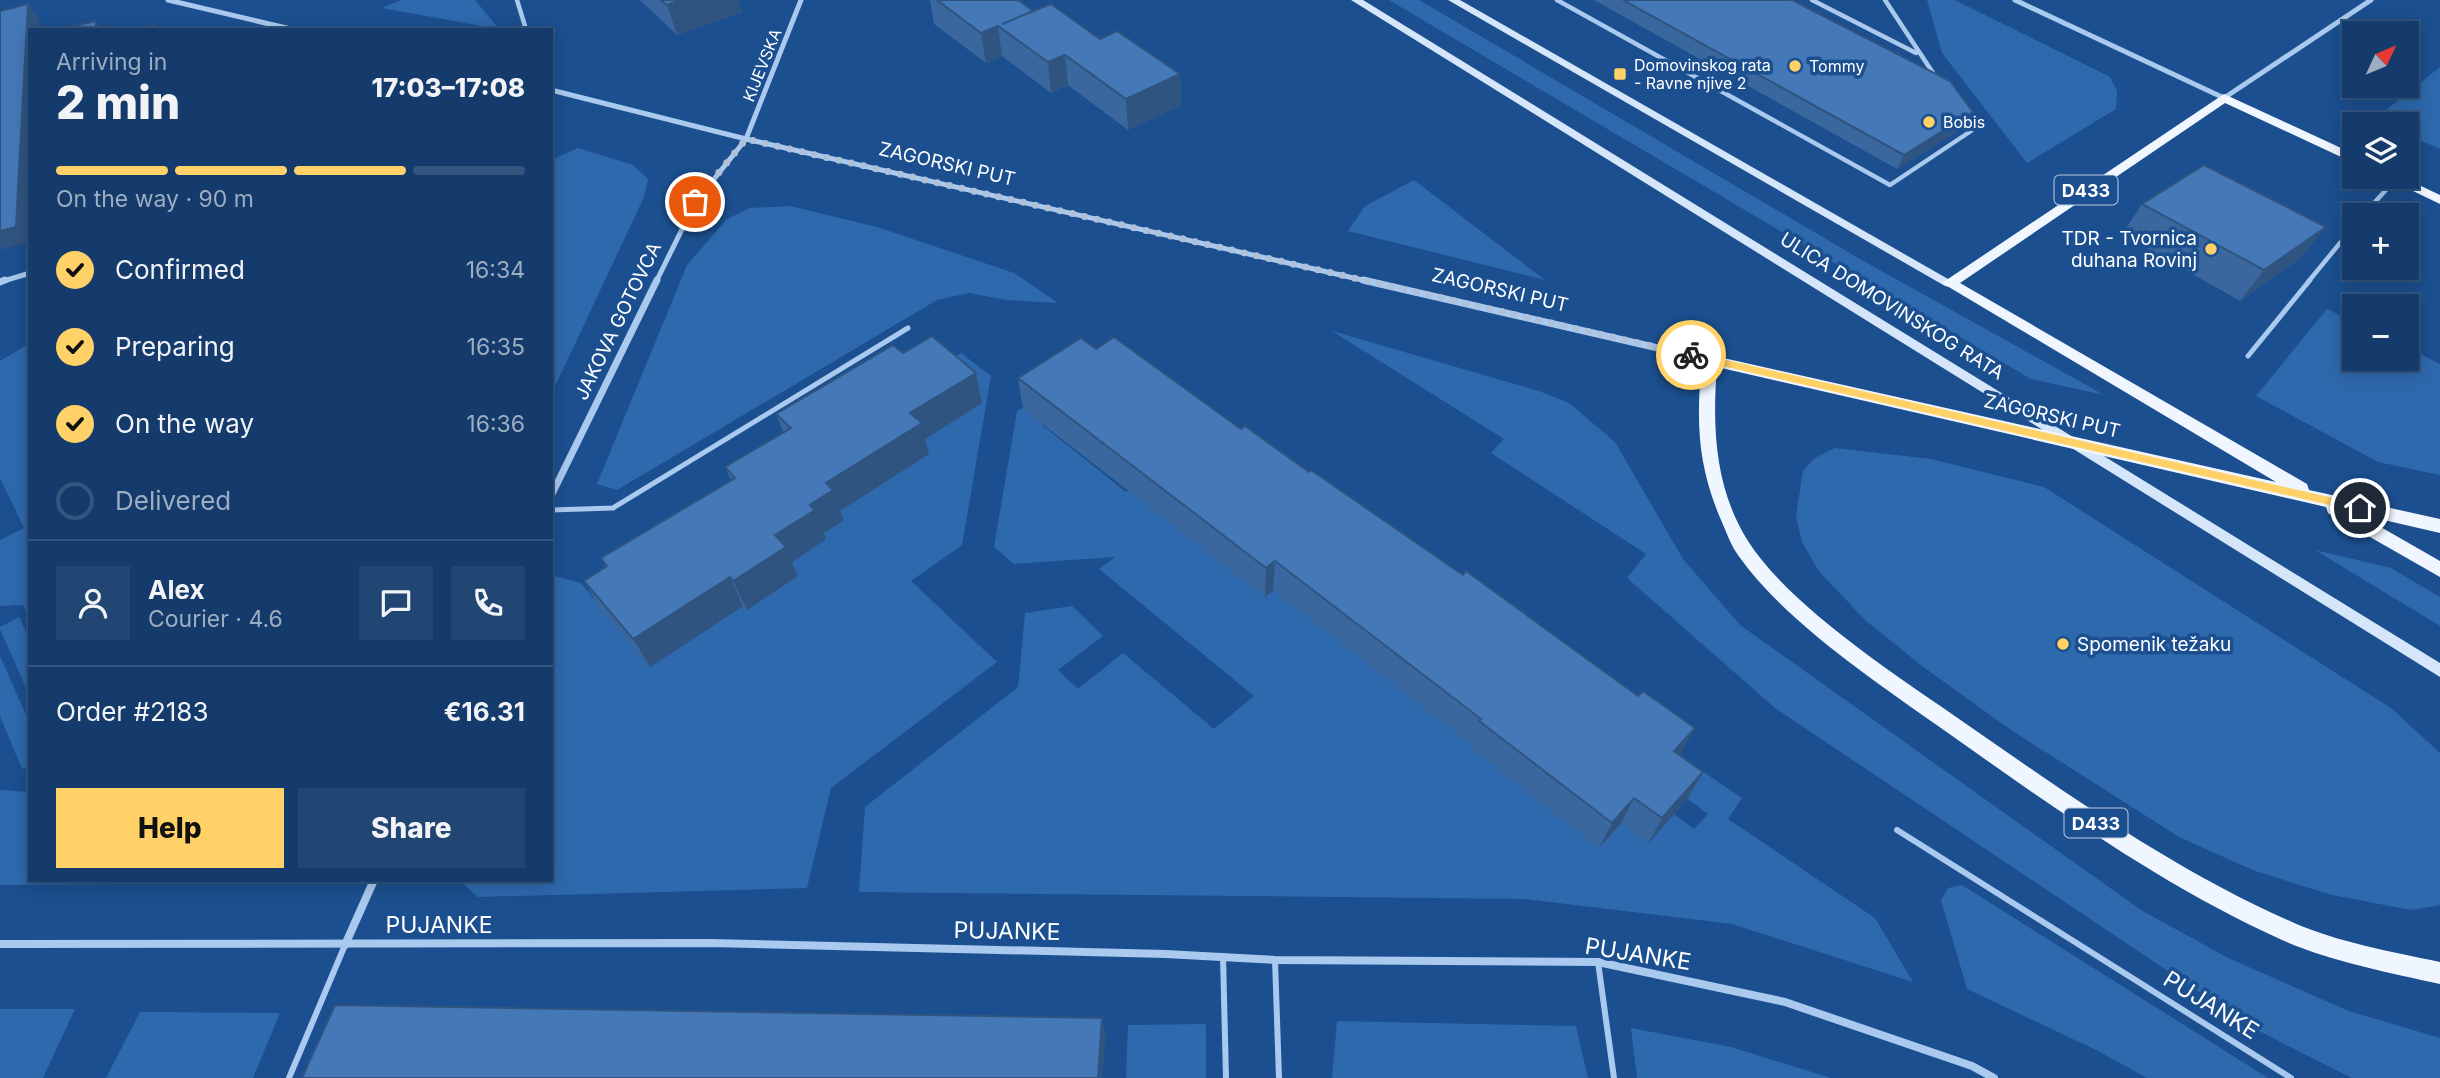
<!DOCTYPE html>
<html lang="en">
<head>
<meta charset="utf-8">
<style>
  body { margin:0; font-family:Inter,sans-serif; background:#214673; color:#f1f3f6; height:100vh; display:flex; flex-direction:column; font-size:26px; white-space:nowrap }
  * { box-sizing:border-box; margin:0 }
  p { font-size:23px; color:#9dadc1 }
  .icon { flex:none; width:38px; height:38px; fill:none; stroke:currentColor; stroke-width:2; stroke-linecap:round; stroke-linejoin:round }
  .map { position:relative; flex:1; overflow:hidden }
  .sheet { position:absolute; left:28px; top:28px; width:525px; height:854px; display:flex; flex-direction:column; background:#143b6b; border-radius:0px; box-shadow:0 4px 18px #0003,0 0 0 2px #33557e }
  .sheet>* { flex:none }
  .needle { width:46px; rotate:46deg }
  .tools { position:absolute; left:2342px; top:21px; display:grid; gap:14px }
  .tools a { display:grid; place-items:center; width:77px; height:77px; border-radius:0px; background:#143b6b; box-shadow:0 4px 18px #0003,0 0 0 2px #33557e; font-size:35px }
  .pin { position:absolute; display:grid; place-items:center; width:60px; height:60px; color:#fff; margin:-30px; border:4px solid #fff; border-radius:50%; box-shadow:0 2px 7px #0007 }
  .courier { position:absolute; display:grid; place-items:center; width:70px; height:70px; margin:-35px; border:5px solid #ffd166; border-radius:50%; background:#fff; color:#222; box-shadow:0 2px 9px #0007 }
  .head em { font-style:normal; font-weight:800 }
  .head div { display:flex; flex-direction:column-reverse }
  .head { display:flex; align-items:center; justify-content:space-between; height:119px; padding:0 28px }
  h1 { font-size:46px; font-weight:800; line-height:52px }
  .bar { display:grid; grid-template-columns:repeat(4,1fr); gap:10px 7px; align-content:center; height:84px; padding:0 28px }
  .bar i { height:9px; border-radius:5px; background:#33557e }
  .bar .selected { background:#ffd166 }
  .bar p { grid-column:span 4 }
  .line { display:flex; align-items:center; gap:18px; padding:0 28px; border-top:2px solid #33557e }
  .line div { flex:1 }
  .round { display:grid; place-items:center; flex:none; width:74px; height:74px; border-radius:0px; background:#214673 }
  ol { padding:0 28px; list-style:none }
  li { display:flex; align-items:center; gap:21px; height:77px }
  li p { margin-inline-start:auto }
  li .icon { padding:7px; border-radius:50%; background:#ffd166; color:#111; stroke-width:4 }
  li:last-child { color:#9dadc1 }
  li i { width:38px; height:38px; border:4px solid #33557e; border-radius:50% }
  .primary-button { display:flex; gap:14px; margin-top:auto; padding:14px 28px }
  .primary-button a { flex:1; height:80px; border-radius:0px; background:#ffd166; color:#111; font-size:28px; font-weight:800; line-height:80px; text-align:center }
  .primary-button a+a { background:#214673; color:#f1f3f6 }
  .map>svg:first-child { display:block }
  .green { fill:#2e69ad }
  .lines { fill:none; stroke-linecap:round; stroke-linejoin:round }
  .lane-far2 { stroke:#a9c9ee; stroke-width:4.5 }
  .lane-far1 { stroke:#a9c9ee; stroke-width:5 }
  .lane { stroke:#a9c9ee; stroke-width:6 }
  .street-far2 { stroke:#a9c9ee; stroke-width:5 }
  .street-far1 { stroke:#a9c9ee; stroke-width:7 }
  .street { stroke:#a9c9ee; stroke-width:8 }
  .secondary { fill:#d6e6fa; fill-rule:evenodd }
  .primary { fill:#f0f6ff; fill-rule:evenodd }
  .wall { fill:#3a679d }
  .shaded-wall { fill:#305480 }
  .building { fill:#4478b7; stroke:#305480; stroke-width:2 }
  .route { fill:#ffd166 }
  .done { stroke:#afc1d8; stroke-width:7; stroke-dasharray:0 12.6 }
  .poi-dot { fill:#ffd166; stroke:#1b4f8f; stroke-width:2.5 }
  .labels { text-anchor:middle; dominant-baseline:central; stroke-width:7; stroke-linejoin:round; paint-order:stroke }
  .far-street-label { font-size:16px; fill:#fff; stroke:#1b4f8f }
  .far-poi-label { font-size:16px; fill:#fff; stroke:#1b4f8f; text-anchor:start }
  .shield { fill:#1b4f8f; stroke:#bbcadd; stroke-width:2 }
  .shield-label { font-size:18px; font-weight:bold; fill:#fff }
  .street-label { font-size:19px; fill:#fff; stroke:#1b4f8f }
  .poi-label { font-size:19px; fill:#fff; stroke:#1b4f8f; text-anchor:end }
  .near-street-label { font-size:23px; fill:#fff; stroke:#1b4f8f }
</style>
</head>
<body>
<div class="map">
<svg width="2440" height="1078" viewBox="0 0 2440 1078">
  <rect width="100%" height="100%" fill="#1b4f8f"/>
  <!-- green -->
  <path class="green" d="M401,0H475L499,29L382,8Z
    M1389,0H1419L1860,259L2104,395L2031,379Z
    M1927,0H1955L2110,77L2117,91L2116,109L2027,163L1942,53Z
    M2440,67V149L2406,134V124H2386L2375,119Z
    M578,148L633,165L648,179L644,197L551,395V160Z
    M1414,180L1545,280L1348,231L1365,206Z
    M790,206L877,227L1014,273L1058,303L1006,300L969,293L937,300L617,490L597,484L687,265L727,219L750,208Z
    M2327,309L2354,322V359H2406V347L2440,364V475L2378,462L2256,396Z
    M1332,331L1539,391L1569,403L1615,442L1683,559L1740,625L2141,910L2228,958L2349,1011L2440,1038V1078H2352L2253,1028L1775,708L1627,578L1646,554L1491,453L1504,439Z
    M30,343V619L23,605L0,606V540L24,528L0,478V361Z
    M961,353L991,376L962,545L911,581L997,662L831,788L807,888L478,897L459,880H551V585L555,576L581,583L650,667L743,606L747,609L787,565L825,540L821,535L815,493L918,444L969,411L939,367Z
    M1042,396V425L1126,492L1147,477L1265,597L1287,579L1314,622L1425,708L1446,690L1599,848L1621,823L1648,844L1674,814L1694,829L1708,814L1660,778L1680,756L1742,798L1728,819L1875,918L1913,982L1732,924L1525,899L859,892L865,807L1018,687L1025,613L1072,606L1103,636L1058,670L1078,689L1123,653L1214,729L1254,696L1099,569L1115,557L1014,564L994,547L1017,411Z
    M1835,448L1931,459L2044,487L2391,708L2440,753V905L2411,910L2332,895L2255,871L2179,837L2011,730L1922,666L1865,620L1818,570L1802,542L1796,516L1803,471L1815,458Z
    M2315,550L2391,568L2440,597V626Z
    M19,617L30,640V697L0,629V627Z
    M0,656L30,724V765L22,769L0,716Z
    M0,790L30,792V880H263L255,883L0,885Z
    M1962,885L2268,1078H2147L2098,1051L1967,989L1941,900L1948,888Z
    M0,1009H75L43,1078H0Z
    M140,1012L280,1013L253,1078H106Z
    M1337,1021L1576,1026L1588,1078H1332Z
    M1206,1024V1078H1126L1128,1025Z
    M1631,1028L1731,1047L1831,1078H1637Z"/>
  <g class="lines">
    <!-- lane-far2 -->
    <path class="lane-far2" d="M517,0L525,26
      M1557,0L1890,185L1974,129L1964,115
      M1812,0L1916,53
      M1885,0L1935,76
      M2363,215L2396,179
      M2308,282L2354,226"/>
    <!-- lane-far1 -->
    <path class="lane-far1" d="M2248,356L2310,280
      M551,510L613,508L908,328"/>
    <!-- lane -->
    <path class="lane" d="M1897,830L2291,1078
      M1223,956L1226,1078
      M1275,960L1279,1078
      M1598,962L1614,1078
      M289,1078L345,945"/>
    <!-- street-far2 -->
    <path class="street-far2" d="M168,0L295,30
      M2015,0L2224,98L2371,0
      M551,90L746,139L1371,282
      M0,282L30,273
      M656,282L695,203L746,139L801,0"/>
    <!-- street-far1 -->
    <path class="street-far1" d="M1363,280L1710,360
      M0,282L5,280
      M551,496L657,280"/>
    <!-- street -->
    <path class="street" d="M0,944L711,943L1166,954L1275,960L1598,962L1785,1002L1972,1066L1994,1078
      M345,945L374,880"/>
    <!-- secondary -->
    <path class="secondary" d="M1351,0H1363L2440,663V677Z
      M1448,0H1460L1955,283L1949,287L1945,286Z"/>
    <!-- primary -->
    <path class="primary" d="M2224,94L2354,154V163L2225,103L1960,283L2307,484L2309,490L2440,519V533L2358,514L2440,561V577L2328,513L2326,507L1717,367C1712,427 1715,489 1748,541C1788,604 1887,669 1949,712C2059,788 2169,868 2292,922C2337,942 2392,952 2440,962V984C2390,973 2329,961 2282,940C2160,885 2050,805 1941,728C1875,681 1778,617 1734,549C1729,540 1725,529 1721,520C1697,464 1696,420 1702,360L1710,355L2276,482L1942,283Z
      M2384,177H2402L2440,195V204Z"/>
  </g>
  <!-- wall -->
  <path class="wall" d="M640,0H738L742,12L677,35Z
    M930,0H1018L1033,11L1100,39L1180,74L1181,105L1128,130L1068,85L1051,93L1002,56L986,63L934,24Z
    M1594,0H1792L1973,112L1966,126L1897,169Z
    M2142,204L2301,258L2240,301L2122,234Z
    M903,353L976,373L982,403L925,439L929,454L840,511L844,520L824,533L826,539L792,562L798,576L747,610L743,606L650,667L601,610L584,581L606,567L601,558L731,480L725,467L783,432L776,414Z
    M1018,378L1680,756L1688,798L1648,844L1621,823L1599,848L1471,748L1472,745L1273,590L1265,597L1023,409Z"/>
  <!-- shaded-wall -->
  <path class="shaded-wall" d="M681,0H738L742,12L677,35L667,5Z
    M28,4L39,19L38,30H30V220L29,242L0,250V231Z
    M96,21L102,30H96Z
    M998,26L1002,56L986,63L981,33Z
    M1065,55L1068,85L1051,93L1048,62Z
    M1180,74L1181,105L1128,130L1126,99Z
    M1973,112L1966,126L1897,169L1904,155Z
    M2326,227L2301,258L2240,301L2264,270Z
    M976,373L982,403L925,439L929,454L840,511L844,520L824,533L826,539L792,562L798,576L747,610L733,581L775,535L810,505L826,483L910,413Z
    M1275,561L1273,590L1265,597L1266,568Z
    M730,577L743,606L650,667L633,639Z
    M1695,728L1680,756L1674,751Z
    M1703,772L1688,798L1648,844L1662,818Z
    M1634,798L1621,823L1599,848L1612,823Z
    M1102,1018L1106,1035L1102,1078H1098Z"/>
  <!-- building -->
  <path class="building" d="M661,0H681L667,5Z
    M937,0H1018L1033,11L1002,24L1051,4L1100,39L1117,31L1180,74L1126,99L1065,55L1048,62L998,26L981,33Z
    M1623,0H1792L1950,81L1973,112L1904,155Z
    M28,4L16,227L0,231V11Z
    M96,21V30H57Z
    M154,25L155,30H133Z
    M2204,165L2326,227L2264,270L2142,204Z
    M932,336L976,373L910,413L922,423L826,483L833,490L810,505L815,510L775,535L786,547L733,581L730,577L633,639L584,581L607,566L601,558L735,478L725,467L791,428L776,414L893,345L903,353Z
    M1114,337L1241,429L1245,426L1309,472L1311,470L1463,575L1466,571L1638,696L1643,691L1695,728L1674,751L1703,772L1662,818L1634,798L1612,823L1479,721L1481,719L1275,561L1266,568L1018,378L1081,338L1096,349Z
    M335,1005L1102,1018L1098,1078H302Z"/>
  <!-- route -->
  <path class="route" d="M1691,352L2360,504L2365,508L2360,512L1687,358V353Z"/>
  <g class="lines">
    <!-- done -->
    <path class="done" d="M695,202L746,139L1691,355"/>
  </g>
  <!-- markers -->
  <g class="poi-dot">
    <circle cx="1795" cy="66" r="7"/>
    <rect x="1613" y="67" width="14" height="14" rx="3.5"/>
    <circle cx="1929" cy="122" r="7"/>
    <circle cx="2211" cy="249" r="7"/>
    <circle cx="2063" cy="644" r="7"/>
  </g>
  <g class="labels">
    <!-- far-street labels -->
    <g class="far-street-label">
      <text transform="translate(762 65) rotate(-68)">KIJEVSKA</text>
    </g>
    <!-- far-poi labels -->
    <g class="far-poi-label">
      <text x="1634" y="65">Domovinskog rata<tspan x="1634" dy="18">- Ravne njive 2</tspan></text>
      <text x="1809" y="66">Tommy</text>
      <text x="1943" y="122">Bobis</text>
    </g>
    <!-- shield labels -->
    <g class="shield">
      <rect x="2054.5" y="175.5" width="63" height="29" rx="5"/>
      <rect x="2064.5" y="808.5" width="63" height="29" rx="5"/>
    </g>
    <g class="shield-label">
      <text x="2086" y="190">D433</text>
      <text x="2096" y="823">D433</text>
    </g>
    <!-- street labels -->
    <g class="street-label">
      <text transform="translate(947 164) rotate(13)">ZAGORSKI PUT</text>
      <text transform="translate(1500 290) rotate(13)">ZAGORSKI PUT</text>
      <text transform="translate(1892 306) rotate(32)">ULICA DOMOVINSKOG RATA</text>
      <text transform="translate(618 321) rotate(-64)">JAKOVA GOTOVCA</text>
      <text transform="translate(2052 416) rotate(13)">ZAGORSKI PUT</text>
    </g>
    <!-- poi labels -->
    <g class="poi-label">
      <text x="2197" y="238">TDR - Tvornica<tspan x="2197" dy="22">duhana Rovinj</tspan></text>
      <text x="2077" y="644" text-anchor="start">Spomenik težaku</text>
    </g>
    <!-- near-street labels -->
    <g class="near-street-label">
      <text x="439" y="925">PUJANKE</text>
      <text transform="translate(1007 931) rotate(1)">PUJANKE</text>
      <text transform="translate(1638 954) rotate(9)">PUJANKE</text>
      <text transform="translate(2211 1005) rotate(32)">PUJANKE</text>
    </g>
  </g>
</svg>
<div class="tools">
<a><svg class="needle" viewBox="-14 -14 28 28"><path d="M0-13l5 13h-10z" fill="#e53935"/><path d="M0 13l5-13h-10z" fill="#9dadc1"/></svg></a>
<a><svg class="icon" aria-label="layers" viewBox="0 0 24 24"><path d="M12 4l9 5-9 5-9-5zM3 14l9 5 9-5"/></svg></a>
<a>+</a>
<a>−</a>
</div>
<div class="pin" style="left:695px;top:202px;background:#ea580c"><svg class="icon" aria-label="bag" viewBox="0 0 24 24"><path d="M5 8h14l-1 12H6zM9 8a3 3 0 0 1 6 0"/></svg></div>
<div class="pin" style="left:2360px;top:508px;background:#1f2937"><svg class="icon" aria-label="home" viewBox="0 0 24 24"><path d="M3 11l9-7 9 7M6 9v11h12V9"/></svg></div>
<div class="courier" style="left:1691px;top:355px"><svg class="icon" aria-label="bike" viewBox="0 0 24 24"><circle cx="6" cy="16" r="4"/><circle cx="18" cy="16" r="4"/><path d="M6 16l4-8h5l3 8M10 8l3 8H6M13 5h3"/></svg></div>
<section class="sheet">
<div class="head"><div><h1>2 min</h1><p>Arriving in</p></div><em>17:03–17:08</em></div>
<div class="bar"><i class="selected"></i><i class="selected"></i><i class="selected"></i><i></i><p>On the way · 90 m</p></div>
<ol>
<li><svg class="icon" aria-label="check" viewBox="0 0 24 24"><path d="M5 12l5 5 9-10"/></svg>Confirmed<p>16:34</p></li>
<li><svg class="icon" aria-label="check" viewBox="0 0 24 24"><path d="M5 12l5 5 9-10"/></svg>Preparing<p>16:35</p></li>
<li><svg class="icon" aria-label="check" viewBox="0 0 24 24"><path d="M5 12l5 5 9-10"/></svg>On the way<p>16:36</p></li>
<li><i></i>Delivered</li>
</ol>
<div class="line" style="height:126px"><a class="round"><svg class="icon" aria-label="person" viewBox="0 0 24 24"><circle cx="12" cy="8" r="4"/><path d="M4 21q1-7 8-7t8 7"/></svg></a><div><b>Alex</b><p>Courier · 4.6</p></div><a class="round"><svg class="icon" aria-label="chat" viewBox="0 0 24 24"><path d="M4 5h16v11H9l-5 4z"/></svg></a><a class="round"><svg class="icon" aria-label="phone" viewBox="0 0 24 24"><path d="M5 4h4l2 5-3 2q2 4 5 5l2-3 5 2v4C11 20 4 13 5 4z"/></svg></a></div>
<div class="line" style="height:91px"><div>Order #2183</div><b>€16.31</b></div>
<div class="primary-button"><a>Help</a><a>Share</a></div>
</section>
</div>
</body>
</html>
